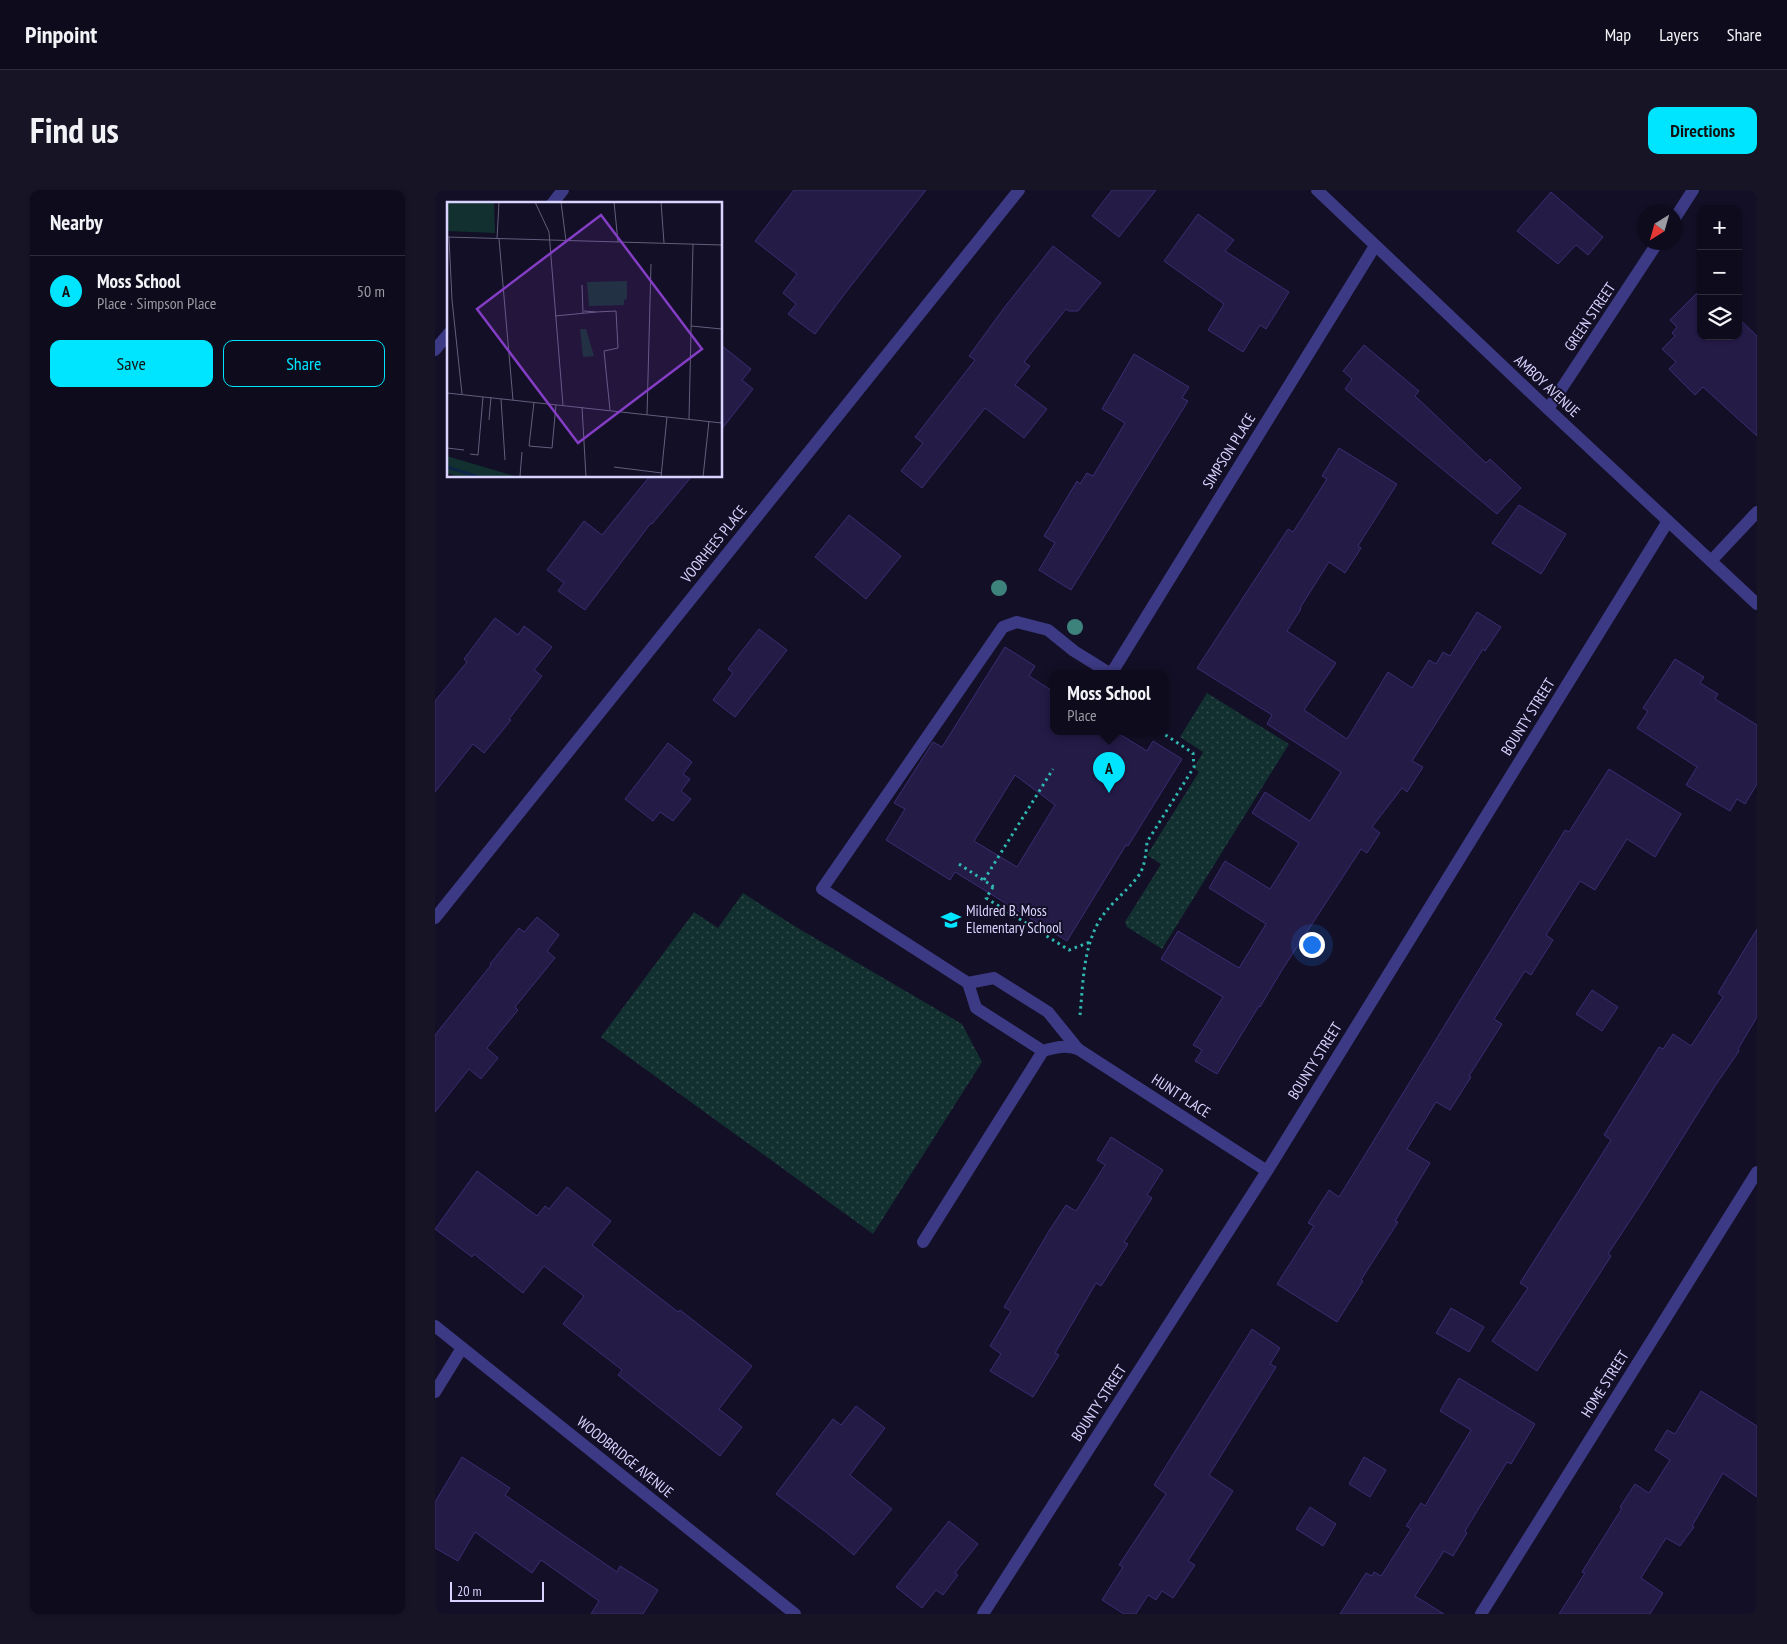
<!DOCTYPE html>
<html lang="en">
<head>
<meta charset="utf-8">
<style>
	:root { --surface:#0e0b1c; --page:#171425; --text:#f1f3f6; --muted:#9b9ba3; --line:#2e2b3b; --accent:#00e5ff }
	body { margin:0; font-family:"PT Sans Narrow",sans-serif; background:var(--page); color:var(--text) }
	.controls { position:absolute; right:15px; top:15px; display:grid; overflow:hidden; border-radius:10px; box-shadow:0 1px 4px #0004 }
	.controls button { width:45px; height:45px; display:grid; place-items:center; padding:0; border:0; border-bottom:1px solid var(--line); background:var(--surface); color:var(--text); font:25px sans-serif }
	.compass { position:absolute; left:1202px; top:15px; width:45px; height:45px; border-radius:50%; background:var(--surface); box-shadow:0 1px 4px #0004; rotate:217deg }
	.scale { position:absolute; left:15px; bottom:12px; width:94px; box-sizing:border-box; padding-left:5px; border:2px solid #d9d4ff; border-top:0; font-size:14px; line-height:18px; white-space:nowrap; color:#d9d4ff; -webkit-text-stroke:4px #130f26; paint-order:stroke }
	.you { position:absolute; left:876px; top:754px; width:18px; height:18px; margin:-12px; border:4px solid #fff; border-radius:50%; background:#1a73e8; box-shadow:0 0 0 8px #1a73e833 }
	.badge { display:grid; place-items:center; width:32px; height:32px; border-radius:50%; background:var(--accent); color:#111; font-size:16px; font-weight:700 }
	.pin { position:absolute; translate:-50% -41px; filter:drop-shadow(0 1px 2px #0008) }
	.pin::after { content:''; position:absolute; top:26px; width:18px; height:15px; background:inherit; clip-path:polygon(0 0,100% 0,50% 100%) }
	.popup { position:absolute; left:615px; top:480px; width:118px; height:65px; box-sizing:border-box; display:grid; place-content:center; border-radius:10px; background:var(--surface); filter:drop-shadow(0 1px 4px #0005); font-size:16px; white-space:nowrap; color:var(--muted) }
	.popup b { font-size:19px; color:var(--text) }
	.popup::after { content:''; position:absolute; left:50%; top:100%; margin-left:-10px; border:10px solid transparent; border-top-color:var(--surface) }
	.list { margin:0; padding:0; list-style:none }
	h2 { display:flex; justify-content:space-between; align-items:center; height:65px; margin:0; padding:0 20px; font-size:21px }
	h2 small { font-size:16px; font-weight:400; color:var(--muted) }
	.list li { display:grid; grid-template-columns:32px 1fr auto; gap:15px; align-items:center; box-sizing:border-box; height:70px; padding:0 20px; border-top:1px solid var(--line) }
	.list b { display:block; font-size:19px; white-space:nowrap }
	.list p { margin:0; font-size:16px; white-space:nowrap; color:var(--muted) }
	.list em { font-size:16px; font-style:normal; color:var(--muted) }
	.actions { display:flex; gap:10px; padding:15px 20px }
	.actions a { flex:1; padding:11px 0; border:1px solid var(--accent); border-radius:10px; text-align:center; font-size:18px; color:var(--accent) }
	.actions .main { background:var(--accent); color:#111 }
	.icon { flex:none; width:28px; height:28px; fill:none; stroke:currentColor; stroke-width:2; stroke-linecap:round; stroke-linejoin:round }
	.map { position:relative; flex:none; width:1322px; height:1424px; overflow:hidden; border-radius:10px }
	header { display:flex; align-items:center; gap:30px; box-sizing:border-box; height:70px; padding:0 25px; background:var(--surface); border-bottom:1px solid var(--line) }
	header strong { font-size:24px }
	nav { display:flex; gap:28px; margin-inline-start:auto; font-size:18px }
	.intro { display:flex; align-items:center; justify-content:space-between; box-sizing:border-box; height:120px; padding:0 30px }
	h1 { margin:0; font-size:35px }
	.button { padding:12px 22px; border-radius:10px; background:var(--accent); color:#111; font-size:18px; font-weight:700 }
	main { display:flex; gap:30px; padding:0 30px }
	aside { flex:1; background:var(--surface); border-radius:10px; box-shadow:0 1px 4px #0004 }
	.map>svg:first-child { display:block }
	.park { fill:url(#park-dots) }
	.building { fill:#241b47; stroke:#3b2d73; fill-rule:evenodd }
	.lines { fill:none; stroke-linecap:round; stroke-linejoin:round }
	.path { stroke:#2fb8b0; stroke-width:3; stroke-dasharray:2.5 4; stroke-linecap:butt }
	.service { stroke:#3d3a85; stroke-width:12 }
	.minor { stroke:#3d3a85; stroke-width:12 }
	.tertiary { stroke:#3d3a85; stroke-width:12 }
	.tree { fill:#3d827b }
	.labels { text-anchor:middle; stroke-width:4; stroke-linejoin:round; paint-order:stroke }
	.street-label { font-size:15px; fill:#d9d4ff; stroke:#130f26 }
	.poi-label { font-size:15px; fill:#d9d4ff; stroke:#130f26; text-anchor:start }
	.inset-river { fill:none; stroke:#0c2248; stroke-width:2.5 }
	.inset-road { fill:none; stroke:#625e7d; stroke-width:1 }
	.view { fill:#843dc5; fill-opacity:0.15; stroke:#843dc5; stroke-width:2.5 }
	.inset-edge { fill:none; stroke:#d9d4ff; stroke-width:2.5 }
</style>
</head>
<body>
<header>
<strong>Pinpoint</strong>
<nav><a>Map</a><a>Layers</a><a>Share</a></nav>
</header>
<div class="intro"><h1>Find us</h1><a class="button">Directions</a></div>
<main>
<aside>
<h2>Nearby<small></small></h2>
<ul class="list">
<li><span class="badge">A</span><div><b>Moss School</b><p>Place · Simpson Place</p></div><em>50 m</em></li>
</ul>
<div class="actions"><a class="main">Save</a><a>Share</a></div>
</aside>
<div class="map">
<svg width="1322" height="1424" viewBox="0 0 1322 1424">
	<defs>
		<pattern id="park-dots" width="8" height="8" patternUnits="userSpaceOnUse" patternTransform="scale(1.25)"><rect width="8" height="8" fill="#12302f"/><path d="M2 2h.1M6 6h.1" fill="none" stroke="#344d4e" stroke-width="1.8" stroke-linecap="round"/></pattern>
	</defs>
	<rect width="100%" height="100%" fill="#130f26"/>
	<path class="park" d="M 772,503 L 854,554 L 727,759 L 692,737 L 690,732 L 726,674 L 712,665 L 764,582 L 759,578 L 768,562 L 745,547 Z
		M 308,703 L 361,737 L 527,834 L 547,872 L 438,1044 L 166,847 L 259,722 L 283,738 Z"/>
	<path class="building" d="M 359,0 L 491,0 L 408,106 L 380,144 L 353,124 L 361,114 L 348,103 L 362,84 L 320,51 Z
		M 677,0 L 721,0 L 684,47 L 657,26 Z
		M 1116,2 L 1168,47 L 1153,65 L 1141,55 L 1123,74 L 1082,41 Z
		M 763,24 L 799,50 L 790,61 L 854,102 L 831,139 L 825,135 L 808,162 L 773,140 L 789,114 L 729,71 Z
		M 618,56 L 666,93 L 643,121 L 634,121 L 631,119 L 589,172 L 595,176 L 580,195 L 612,219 L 589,248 L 550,218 L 487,298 L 466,281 L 488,253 L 480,247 L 540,170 L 534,166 L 569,118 Z
		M 1266,99 L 1266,146 L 1303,146 L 1303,128 L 1322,146 L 1322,246 L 1268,197 L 1260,205 L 1234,179 L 1241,172 L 1227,159 L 1240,146 L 1237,143 L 1242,137 L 1235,130 Z
		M 286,155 L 316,179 L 307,190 L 318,199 L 286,240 Z
		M 929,155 L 984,201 L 980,206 L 1051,273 L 1055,269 L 1086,298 L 1062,324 L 910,199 L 917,189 L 908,181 Z
		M 699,164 L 754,197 L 747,208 L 753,211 L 636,400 L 604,380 L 620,353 L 609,346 L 642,291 L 645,294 L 652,283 L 658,286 L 690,233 L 667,219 Z
		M 904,258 L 962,294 L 923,356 L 926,358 L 910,383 L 894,372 L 865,418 L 866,419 L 852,441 L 901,473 L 869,520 L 912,549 L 953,482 L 977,498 L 994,470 L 1001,474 L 1008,462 L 1015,466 L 1042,422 L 1066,437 L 1050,461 L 1048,459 L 977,571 L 988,577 L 972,602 L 967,598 L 937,637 L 945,643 L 932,663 L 926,659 L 847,780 L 825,817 L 824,816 L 782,884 L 760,871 L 767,860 L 758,855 L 788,807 L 726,769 L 743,741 L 804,778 L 831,734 L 774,698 L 790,671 L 835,699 L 864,653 L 817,623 L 830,602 L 875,631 L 906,582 L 832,534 L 837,525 L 762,478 L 853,339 L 858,342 L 892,289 L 887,286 Z
		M 215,286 L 257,286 L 217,334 L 216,333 L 150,420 L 123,401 L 129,393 L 112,380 L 149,331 L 167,345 Z
		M 1084,315 L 1131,344 L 1106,384 L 1057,353 Z
		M 414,325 L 466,366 L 431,409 L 380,367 Z
		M 60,428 L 83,445 L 89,436 L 117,457 L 99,480 L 107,486 L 74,529 L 76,530 L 49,563 L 38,554 L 0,602 L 0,511 L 32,472 L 29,469 Z
		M 324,439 L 352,460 L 300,527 L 278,510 L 298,483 L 293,479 Z
		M 570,457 L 600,476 L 594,486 L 619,502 L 619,542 L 681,542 L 712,561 L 718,551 L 747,569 L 693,656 L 691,655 L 632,751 L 520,682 L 515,690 L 451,650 L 470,619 L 459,613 L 498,552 L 507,557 ZM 580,585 L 620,615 L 582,677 L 539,651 Z
		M 1240,469 L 1269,487 L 1265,493 L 1283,504 L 1280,509 L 1322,535 L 1322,594 L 1310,614 L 1302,609 L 1295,621 L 1251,595 L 1262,577 L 1202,538 L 1213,521 L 1208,518 Z
		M 233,553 L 257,572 L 248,584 L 255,589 L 246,601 L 256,609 L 238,631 L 225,622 L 218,631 L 190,609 Z
		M 1174,579 L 1246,624 L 1220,667 L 1192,649 L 1160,700 L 1145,691 L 1111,745 L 1118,750 L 1096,785 L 1090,781 L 1059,829 L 1067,834 L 1034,886 L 1036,887 L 1015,920 L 1001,912 L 972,959 L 995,973 L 960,1031 L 963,1032 L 926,1090 L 928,1091 L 902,1132 L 842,1094 L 879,1036 L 873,1033 L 894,1000 L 904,1007 L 1130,640 L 1134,642 Z
		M 102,727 L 124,745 L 112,761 L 120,768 L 80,817 L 83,820 L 52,858 L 63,868 L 46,889 L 34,879 L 0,922 L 0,845 L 56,775 L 55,774 L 84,738 L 89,742 Z
		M 1322,739 L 1322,827 L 1303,859 L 1304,861 L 1278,899 L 1206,1014 L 1173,1064 L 1176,1066 L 1102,1181 L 1057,1151 L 1093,1098 L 1085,1093 L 1176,950 L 1169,945 L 1224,857 L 1228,859 L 1238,844 L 1256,856 L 1288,807 L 1283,803 Z
		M 1157,800 L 1183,817 L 1167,841 L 1141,824 Z
		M 676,947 L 728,980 L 712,1005 L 717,1008 L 689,1052 L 693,1054 L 666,1096 L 661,1093 L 620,1163 L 624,1165 L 598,1207 L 555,1181 L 566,1164 L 555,1156 L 576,1121 L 569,1117 L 614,1041 L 631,1015 L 641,1021 L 670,975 L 662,970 Z
		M 42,981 L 102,1026 L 110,1016 L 114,1019 L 132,997 L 176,1031 L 157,1055 L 243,1122 L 245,1120 L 317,1176 L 284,1219 L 307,1237 L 285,1266 L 183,1185 L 187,1180 L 128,1134 L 149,1106 L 109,1076 L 88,1103 L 39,1064 L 37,1067 L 0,1039 Z
		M 1016,1118 L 1049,1137 L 1034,1162 L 1001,1143 Z
		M 817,1139 L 845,1158 L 835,1174 L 841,1177 L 774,1285 L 798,1301 L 753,1371 L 760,1375 L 738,1408 L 727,1401 L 721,1410 L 713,1405 L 701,1424 L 689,1424 L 667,1410 L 688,1377 L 684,1375 L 731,1304 L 719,1295 Z
		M 1024,1188 L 1100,1234 L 1076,1274 L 1072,1272 L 1030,1341 L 1032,1343 L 1018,1366 L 1009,1361 L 980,1406 L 1009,1424 L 905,1424 L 931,1383 L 937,1386 L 939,1382 L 946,1386 L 976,1339 L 971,1336 L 986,1313 L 990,1316 L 1036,1240 L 1005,1221 Z
		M 1266,1201 L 1322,1236 L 1322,1307 L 1288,1283 L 1257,1336 L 1259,1337 L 1245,1356 L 1231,1348 L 1206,1388 L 1228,1403 L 1215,1424 L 1124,1424 L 1150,1383 L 1147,1382 L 1187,1318 L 1185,1317 L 1200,1294 L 1214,1303 L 1235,1270 L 1220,1260 L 1232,1240 L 1240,1244 Z
		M 421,1216 L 450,1238 L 415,1285 L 457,1319 L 419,1365 L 391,1342 L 341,1304 L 398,1229 L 406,1235 Z
		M 27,1267 L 75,1298 L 70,1305 L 182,1382 L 185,1376 L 223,1400 L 208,1424 L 156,1424 L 164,1411 L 106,1370 L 97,1383 L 40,1342 L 23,1371 L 0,1358 L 0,1312 Z
		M 929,1267 L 951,1280 L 935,1307 L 914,1294 Z
		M 875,1317 L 901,1334 L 888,1356 L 861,1339 Z
		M 514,1331 L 543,1354 L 520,1383 L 523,1385 L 508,1405 L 501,1400 L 487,1418 L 461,1397 Z"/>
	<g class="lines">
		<path class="path" d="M 524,674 L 562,699
			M 549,690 L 618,579
			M 558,697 L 551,708 L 634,760 L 655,752
			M 645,825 C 648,795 648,762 662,735 C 672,715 691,703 704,685 C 710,676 711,663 712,652 L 759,577 L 758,563 L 726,542"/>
		<path class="service" d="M 1276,371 L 1322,322
			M 533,793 L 387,699 L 568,437 L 582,432 L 613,440 L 639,461 L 676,484
			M 608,861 L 541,818 L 533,793 L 559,788 L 613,822 L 643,859
			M 488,1052 L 608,861 C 621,857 630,855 643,859"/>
		<path class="minor" d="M 117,14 L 128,0
			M 1240,28 L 1258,0
			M 0,160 L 14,143
			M 1113,219 L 1223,52
			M 676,484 L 940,56
			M 0,728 L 584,0
			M 643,859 L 832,981
			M 0,1202 L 27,1158
			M 548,1424 L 832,981 L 1233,331
			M 1046,1424 L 1322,982"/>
		<path class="tertiary" d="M 882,0 L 1113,219 L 1322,414
			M 0,1136 L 360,1424"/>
	</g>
	<g class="tree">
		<circle cx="564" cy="398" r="8"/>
		<circle cx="640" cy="437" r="8"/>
	</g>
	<defs>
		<symbol id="school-bare" viewBox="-9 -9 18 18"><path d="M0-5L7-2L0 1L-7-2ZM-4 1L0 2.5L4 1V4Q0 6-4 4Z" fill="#00e5ff" stroke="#130f26" stroke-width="2.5" paint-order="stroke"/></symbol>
	</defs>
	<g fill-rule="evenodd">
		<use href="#school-bare" x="502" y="716" width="28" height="28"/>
	</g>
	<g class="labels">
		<g class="street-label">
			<text transform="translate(1155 127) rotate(-56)" y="5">GREEN STREET</text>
			<text transform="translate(1112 196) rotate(43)" y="5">AMBOY AVENUE</text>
			<text transform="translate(794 261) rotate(-58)" y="5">SIMPSON PLACE</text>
			<text transform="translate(279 354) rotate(-51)" y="5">VOORHEES PLACE</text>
			<text transform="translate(1093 527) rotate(-58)" y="5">BOUNTY STREET</text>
			<text transform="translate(880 871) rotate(-58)" y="5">BOUNTY STREET</text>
			<text transform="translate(746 906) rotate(33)" y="5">HUNT PLACE</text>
			<text transform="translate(1170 1194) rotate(-58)" y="5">HOME STREET</text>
			<text transform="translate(664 1213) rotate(-57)" y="5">BOUNTY STREET</text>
			<text transform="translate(190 1267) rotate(39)" y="5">WOODBRIDGE AVENUE</text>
		</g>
		<g class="poi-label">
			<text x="531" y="726">Mildred B. Moss<tspan x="531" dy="17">Elementary School</tspan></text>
		</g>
	</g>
	<g transform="translate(12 12)">
		<rect width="275" height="275" fill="#130f26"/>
		<path d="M 0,0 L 47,0 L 48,31 L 0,29 Z" fill="#12302f"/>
		<path d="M 180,79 L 180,97 L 177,98 L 177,103 L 142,104 L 140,80 ZM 133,127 L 139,127 L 147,154 L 136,155 ZM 0,254 L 71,275 L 11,275 L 0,271 Z" fill="#12302f"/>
		<path class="inset-river" d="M 0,265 L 32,275"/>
		<path class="inset-road" d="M 88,0 L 102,30 L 116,203M 114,0 L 119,39M 167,0 L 171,40M 214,0 L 217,41M 0,35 L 275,43M 2,35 L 5,98 L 15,192M 50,37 L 52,0M 52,37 L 66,198M 135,83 L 136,111M 149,110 L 169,109 L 171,146 L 157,149 L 163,208M 108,114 L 149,110 L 137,109M 244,124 L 275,127M 0,191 L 275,221M 54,197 L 58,258M 87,200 L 82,244 L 105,246 L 109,203M 135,205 L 139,275M 200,213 L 204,62M 242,217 L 246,42M 42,218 L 44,195M 0,246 L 17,248M 75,250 L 73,274 L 77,275M 23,252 L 31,253 L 36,195M 167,265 L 215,271M 214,275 L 220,215M 256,275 L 262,219"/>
		<path class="view" d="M 154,13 L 255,147 L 131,241 L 30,107 Z"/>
		<rect width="275" height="275" class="inset-edge"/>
	</g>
</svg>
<div class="controls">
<button>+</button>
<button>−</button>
<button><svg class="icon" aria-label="layers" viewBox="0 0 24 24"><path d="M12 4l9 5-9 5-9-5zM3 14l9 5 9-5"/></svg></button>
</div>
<svg class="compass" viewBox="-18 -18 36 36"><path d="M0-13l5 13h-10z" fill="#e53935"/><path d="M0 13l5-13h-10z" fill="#9b9ba3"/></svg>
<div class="scale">20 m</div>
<div class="you"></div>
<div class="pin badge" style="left:674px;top:603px">A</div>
<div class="popup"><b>Moss School</b>Place</div>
</div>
</main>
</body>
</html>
